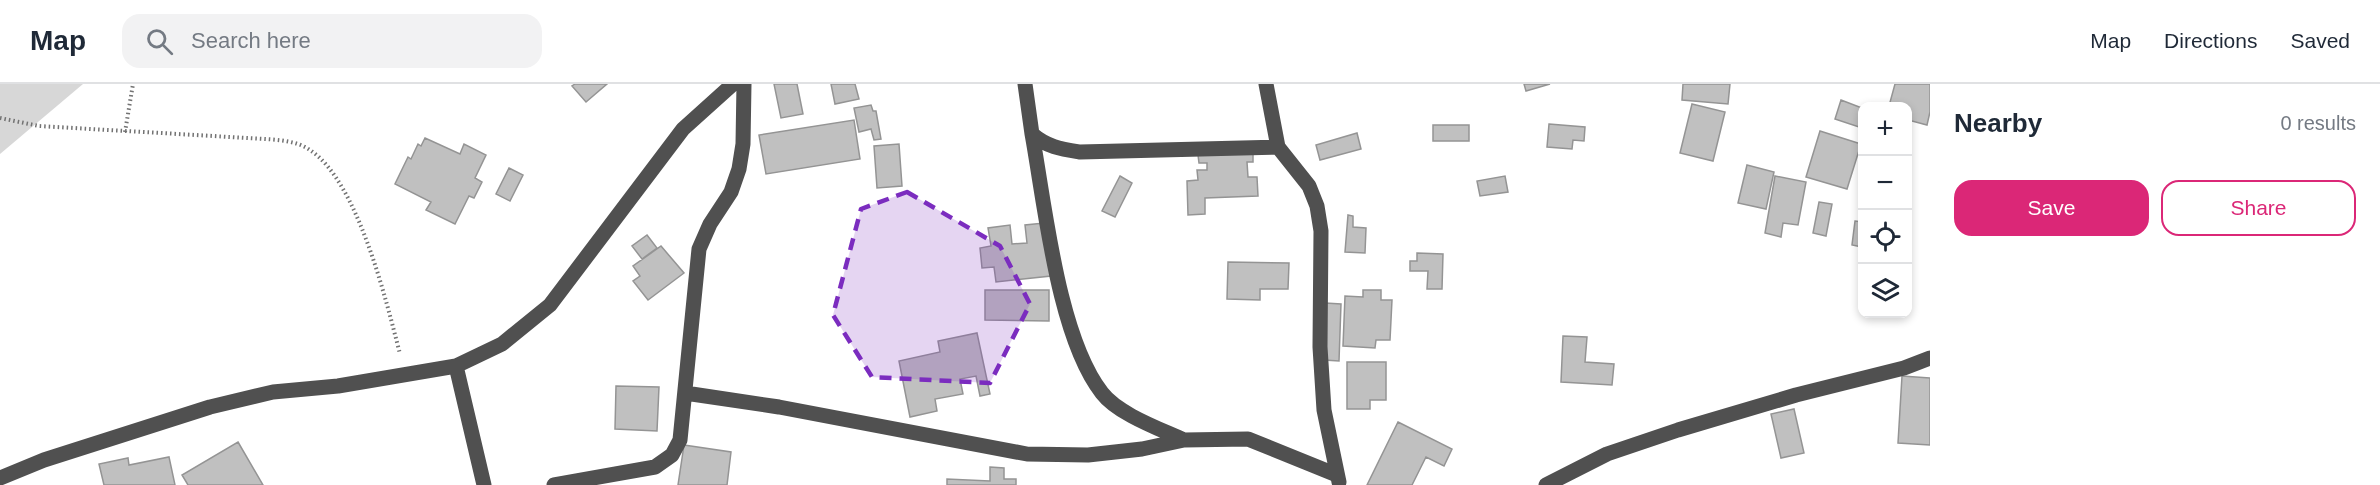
<!DOCTYPE html>
<html lang="en">
<head>
<meta charset="utf-8">
<style>
	:root { --surface:#fff; --page:#f2f2f3; --text:#1f2937; --muted:#747a83; --line:#e0e1e3; --accent:#db2777 }
	body { margin:0; font-family:Helvetica,sans-serif; background:var(--page); color:var(--text) }
	.controls { position:absolute; right:18px; top:18px; display:grid; overflow:hidden; border-radius:12px; box-shadow:0 3px 9px #0003 }
	.controls button { width:54px; height:54px; display:grid; place-items:center; padding:0; border:0; border-bottom:2px solid var(--line); background:var(--surface); color:var(--text); font:30px sans-serif }
	.list { margin:0; padding:0; list-style:none }
	h2 { display:flex; justify-content:space-between; align-items:center; height:78px; margin:0; padding:0 24px; font-size:26px }
	h2 small { font-size:20px; font-weight:400; color:var(--muted) }
	.actions { display:flex; gap:12px; padding:18px 24px }
	.actions a { flex:1; padding:14px 0; border:2px solid var(--accent); border-radius:18px; text-align:center; font-size:21px; color:var(--accent) }
	.actions .main { background:var(--accent); color:#fff }
	.icon { flex:none; width:33px; height:33px; fill:none; stroke:currentColor; stroke-width:2; stroke-linecap:round; stroke-linejoin:round }
	.map { position:relative; flex:none; width:1930px; height:401px; overflow:hidden }
	header { display:flex; align-items:center; gap:36px; box-sizing:border-box; height:84px; padding:0 30px; background:var(--surface); border-bottom:2px solid var(--line) }
	header strong { font-size:28px }
	nav { display:flex; gap:33px; margin-inline-start:auto; font-size:21px }
	.search { width:420px; height:54px; background:var(--page); display:flex; align-items:center; gap:15px; box-sizing:border-box; padding:0 21px; border-radius:18px; color:var(--muted); font-size:22px }
	main { display:flex }
	aside { flex:1; background:var(--surface) }
	.map>svg:first-child { display:block }
	.green { fill:#d7d7d7 }
	.building { fill:#c0c0c0; stroke:#949494; stroke-width:1.5 }
	.lines { fill:none; stroke-linecap:round; stroke-linejoin:round }
	.path { stroke:#727272; stroke-width:4; stroke-dasharray:1.5 3; stroke-linecap:butt }
	.minor { stroke:#505050; stroke-width:15 }
	.marked { fill:#7b2cbf; fill-opacity:0.2; stroke:#7b2cbf; stroke-width:4.5; stroke-dasharray:12 8; stroke-linejoin:round }
</style>
</head>
<body>
<header>
<strong>Map</strong>
<div class="search"><svg class="icon" aria-label="search" viewBox="0 0 24 24"><circle cx="10" cy="10" r="6"/><path d="M15 15l6 6"/></svg>Search here</div>
<nav><a>Map</a><a>Directions</a><a>Saved</a></nav>
</header>
<main>
<div class="map">
<svg width="1930" height="401" viewBox="0 0 1930 401">
	<rect width="100%" height="100%" fill="#fff"/>
	<path class="green" d="M 0,0 L 83,0 L 0,70 Z"/>
	<path class="building" d="M 575,0 L 607,0 L 586,18 L 572,2 Z
		M 774,0 L 797,0 L 803,30 L 781,34 Z
		M 831,0 L 855,0 L 859,15 L 835,20 Z
		M 1524,0 L 1550,0 L 1526,7 Z
		M 1683,0 L 1730,0 L 1728,20 L 1682,16 Z
		M 1895,0 L 1930,0 L 1930,28 L 1927,41 L 1908,36 L 1908,22 L 1889,22 Z
		M 1841,16 L 1862,24 L 1862,44 L 1835,35 Z
		M 1692,20 L 1725,28 L 1713,77 L 1680,69 Z
		M 871,21 L 873,27 L 876,27 L 881,55 L 874,56 L 871,45 L 859,48 L 854,24 Z
		M 854,36 L 860,75 L 766,90 L 759,51 Z
		M 1549,40 L 1585,43 L 1584,57 L 1573,56 L 1572,65 L 1547,63 Z
		M 1433,41 L 1469,41 L 1469,57 L 1433,57 Z
		M 1820,47 L 1861,60 L 1847,105 L 1806,93 Z
		M 1357,49 L 1361,65 L 1320,76 L 1316,61 Z
		M 425,54 L 460,70 L 464,60 L 486,71 L 475,94 L 482,98 L 474,114 L 469,112 L 455,140 L 426,126 L 431,118 L 395,100 L 408,73 L 411,75 L 418,60 L 421,62 Z
		M 899,60 L 902,102 L 877,104 L 874,62 Z
		M 1253,68 L 1253,78 L 1247,78 L 1248,93 L 1257,93 L 1258,112 L 1205,114 L 1205,130 L 1188,131 L 1187,97 L 1198,96 L 1197,86 L 1207,86 L 1207,79 L 1199,79 L 1198,71 Z
		M 1747,81 L 1774,88 L 1766,125 L 1738,119 Z
		M 509,84 L 523,91 L 510,117 L 496,110 Z
		M 1120,92 L 1132,99 L 1115,133 L 1102,127 Z
		M 1505,92 L 1508,108 L 1480,112 L 1477,97 Z
		M 1775,92 L 1806,98 L 1798,141 L 1783,139 L 1781,153 L 1765,149 Z
		M 1819,118 L 1832,120 L 1826,152 L 1813,149 Z
		M 1348,131 L 1353,132 L 1353,143 L 1366,144 L 1365,169 L 1345,168 Z
		M 1855,137 L 1862,138 L 1862,163 L 1852,161 Z
		M 1044,139 L 1051,192 L 996,198 L 994,183 L 982,184 L 980,164 L 991,162 L 988,144 L 1010,141 L 1012,160 L 1027,159 L 1025,141 Z
		M 647,151 L 657,164 L 642,175 L 632,162 Z
		M 661,162 L 684,189 L 648,216 L 633,197 L 640,192 L 633,182 Z
		M 1417,169 L 1443,170 L 1442,205 L 1427,205 L 1428,187 L 1410,187 L 1410,177 L 1417,177 Z
		M 1228,178 L 1289,179 L 1288,205 L 1260,205 L 1260,216 L 1227,215 Z
		M 985,206 L 1049,206 L 1049,237 L 985,236 Z
		M 1363,206 L 1381,206 L 1381,216 L 1392,216 L 1390,256 L 1376,256 L 1375,264 L 1343,262 L 1345,212 L 1363,213 Z
		M 1325,219 L 1341,220 L 1339,277 L 1324,276 Z
		M 977,249 L 990,310 L 980,312 L 976,292 L 960,295 L 963,310 L 935,315 L 937,327 L 910,333 L 899,277 L 940,268 L 938,257 Z
		M 1563,252 L 1587,253 L 1585,278 L 1614,280 L 1612,301 L 1561,298 Z
		M 1347,278 L 1386,278 L 1386,316 L 1370,316 L 1370,325 L 1347,325 Z
		M 1902,292 L 1930,294 L 1930,361 L 1898,359 Z
		M 616,302 L 659,303 L 657,347 L 615,345 Z
		M 1794,325 L 1804,369 L 1781,374 L 1771,330 Z
		M 1398,338 L 1452,365 L 1444,382 L 1426,373 L 1412,401 L 1367,401 Z
		M 238,358 L 263,401 L 188,401 L 182,391 Z
		M 684,361 L 731,368 L 727,401 L 678,401 Z
		M 169,373 L 175,401 L 104,401 L 99,380 L 128,374 L 129,381 Z
		M 990,383 L 1004,384 L 1004,395 L 1016,395 L 1016,401 L 947,401 L 947,395 L 990,397 Z"/>
	<g class="lines">
		<path class="path" d="M 0,34 L 39,42 L 265,55 C 280,56 297,57 310,66 C 358,98 386,216 400,270
			M 125,48 L 133,0"/>
		<path class="minor" d="M 1025,0 L 1032,50 C 1047,63 1061,65 1080,68 L 1278,63
			M 1266,0 L 1278,63 L 1309,102 L 1317,122 L 1321,147 L 1320,263 L 1324,326 L 1339,398
			M 1032,50 C 1045,121 1058,253 1102,309 C 1118,330 1160,345 1184,356
			M 456,282 L 484,401
			M 685,309 L 779,323 L 1027,370 L 1088,371 L 1142,365 L 1184,356 L 1248,355 L 1337,391
			M 0,394 L 44,376 L 210,323 L 273,308 L 338,302 L 456,282 L 502,260 L 550,221 L 683,45 L 733,0
			M 554,401 L 655,383 L 672,371 L 680,356 L 699,165 L 710,140 L 731,108 L 739,85 L 743,60 L 744,0
			M 1546,401 L 1607,370 L 1678,346 L 1796,311 L 1904,284 L 1930,274"/>
	</g>
	<path class="marked" d="M 907,108 L 1000,162 L 1030,220 L 990,299 L 872,293 L 833,231 L 861,125 Z"/>
</svg>
<div class="controls">
<button>+</button>
<button>−</button>
<button><svg class="icon" aria-label="locate" viewBox="0 0 24 24"><circle cx="12" cy="12" r="6"/><path d="M12 2v4M12 18v4M2 12h4M18 12h4"/></svg></button>
<button><svg class="icon" aria-label="layers" viewBox="0 0 24 24"><path d="M12 4l9 5-9 5-9-5zM3 14l9 5 9-5"/></svg></button>
</div>
</div>
<aside>
<h2>Nearby<small>0 results</small></h2>
<ul class="list">
</ul>
<div class="actions"><a class="main">Save</a><a>Share</a></div>
</aside>
</main>
</body>
</html>
